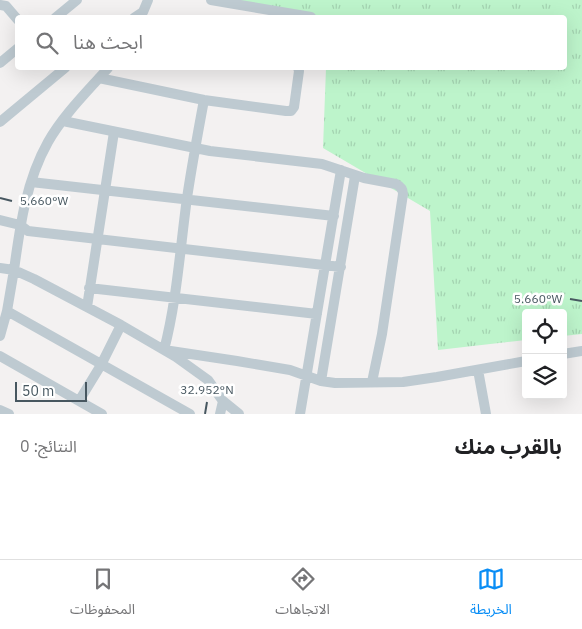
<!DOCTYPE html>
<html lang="ar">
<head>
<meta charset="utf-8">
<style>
	:root { --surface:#fff; --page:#f6f6f6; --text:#202124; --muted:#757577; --line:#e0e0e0; --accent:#098df5 }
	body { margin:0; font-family:"IBM Plex Sans","Noto Sans Arabic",sans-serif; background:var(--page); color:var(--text); direction:rtl }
	.controls { position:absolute; right:15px; bottom:15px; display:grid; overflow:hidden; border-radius:5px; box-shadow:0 5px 20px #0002 }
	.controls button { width:45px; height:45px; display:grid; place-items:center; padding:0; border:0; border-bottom:1px solid var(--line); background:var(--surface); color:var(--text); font:25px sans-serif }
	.scale { position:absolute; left:15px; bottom:12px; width:72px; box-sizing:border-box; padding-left:5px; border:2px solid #475760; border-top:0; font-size:14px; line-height:18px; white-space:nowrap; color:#475760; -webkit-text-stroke:4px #fff; paint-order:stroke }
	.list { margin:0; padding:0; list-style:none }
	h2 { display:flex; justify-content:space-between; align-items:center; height:65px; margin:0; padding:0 20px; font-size:21px }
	h2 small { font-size:16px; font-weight:400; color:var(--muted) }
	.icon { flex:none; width:28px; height:28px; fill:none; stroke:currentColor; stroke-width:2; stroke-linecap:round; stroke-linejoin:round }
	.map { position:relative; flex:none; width:582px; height:414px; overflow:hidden; direction:ltr }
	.search { position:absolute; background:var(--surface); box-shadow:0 5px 20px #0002; left:15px; right:15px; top:15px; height:55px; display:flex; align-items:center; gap:12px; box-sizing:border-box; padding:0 18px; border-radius:5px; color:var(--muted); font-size:19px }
	.sheet { height:145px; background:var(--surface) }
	nav { display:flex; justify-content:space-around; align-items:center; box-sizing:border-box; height:70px; border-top:1px solid var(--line); background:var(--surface); font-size:14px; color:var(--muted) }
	nav a { display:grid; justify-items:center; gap:2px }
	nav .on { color:var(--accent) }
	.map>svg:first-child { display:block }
	.grass { fill:url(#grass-tufts) }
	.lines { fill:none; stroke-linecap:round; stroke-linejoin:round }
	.street { stroke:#becad1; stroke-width:10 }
	.ticks { fill:none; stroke:#475760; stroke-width:2 }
	.ticks-label { font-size:12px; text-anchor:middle; fill:#475760; stroke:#fff; stroke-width:5; stroke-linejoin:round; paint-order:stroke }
</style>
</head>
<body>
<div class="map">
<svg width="582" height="414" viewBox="0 0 582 414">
	<defs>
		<pattern id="grass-tufts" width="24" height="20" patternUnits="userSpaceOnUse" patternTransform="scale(1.25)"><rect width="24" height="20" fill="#bdf4cb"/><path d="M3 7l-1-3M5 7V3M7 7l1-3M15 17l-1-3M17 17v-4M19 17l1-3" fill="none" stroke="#a4d3b1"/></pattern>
	</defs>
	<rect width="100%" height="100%" fill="#f3f1f1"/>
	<path class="grass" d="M 239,0 L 582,0 L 582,334 L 563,336 L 563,313 L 526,313 L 526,340 L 438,350 L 430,211 L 323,148 L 326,68 L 564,68 L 564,18 L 294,17 Z"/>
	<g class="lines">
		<path class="street" d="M 211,0 L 311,17
			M 0,5 L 6,6 L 18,20
			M 55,18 L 77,0
			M 134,18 L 143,12 L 148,0
			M 0,63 L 18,48
			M 99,78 L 204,100 L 286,111 L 291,111 L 294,107 L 299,71 L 298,68
			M 204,100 C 198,132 192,165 187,198 C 180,249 177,300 164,350 L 237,361 L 290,370 L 321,381 L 335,383 L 403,382 L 437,377 L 526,361
			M 63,121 L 210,151 L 322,164 L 364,178 L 396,184 C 400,186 403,189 403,194 L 382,334 L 372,382
			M 0,122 L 65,68
			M 31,182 L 334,216
			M 0,220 L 20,225 L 28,231 L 341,267
			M 0,268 L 14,270 C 20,226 26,181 48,142 C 64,114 88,91 108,68
			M 89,288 L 317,314
			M 87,307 L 114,132
			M 7,311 L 190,414
			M 0,336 L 7,311 L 14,270 L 34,279 L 121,325 L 176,357 L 208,380 L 223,401 L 239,414
			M 563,354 L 582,351
			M 0,356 L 102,414
			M 478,370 L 486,414
			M 321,381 L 355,176
			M 79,401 L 101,365 L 121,325
			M 0,410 L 9,414
			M 220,414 L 223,401
			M 300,414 L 341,170"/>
	</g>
	<path class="ticks" d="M 0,198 L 12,201M 570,299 L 582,301M 205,414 L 207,402"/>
	<g class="ticks-label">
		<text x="44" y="205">5.660°W</text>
		<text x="538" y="303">5.660°W</text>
		<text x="207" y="394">32.952°N</text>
	</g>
</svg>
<div class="controls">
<button><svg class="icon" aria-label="locate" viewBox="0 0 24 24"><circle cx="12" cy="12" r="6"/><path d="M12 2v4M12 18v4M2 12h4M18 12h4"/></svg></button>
<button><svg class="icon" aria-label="layers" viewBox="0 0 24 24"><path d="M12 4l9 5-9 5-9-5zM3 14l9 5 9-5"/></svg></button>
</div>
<div class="scale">50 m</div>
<div class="search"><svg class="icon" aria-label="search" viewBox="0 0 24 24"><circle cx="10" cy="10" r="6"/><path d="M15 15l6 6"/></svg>ابحث هنا</div>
</div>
<section class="sheet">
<h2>بالقرب منك<small>النتائج: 0</small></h2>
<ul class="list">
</ul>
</section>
<nav>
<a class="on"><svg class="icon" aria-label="map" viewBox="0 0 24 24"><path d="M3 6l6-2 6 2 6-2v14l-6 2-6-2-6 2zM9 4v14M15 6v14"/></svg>الخريطة</a>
<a><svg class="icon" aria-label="directions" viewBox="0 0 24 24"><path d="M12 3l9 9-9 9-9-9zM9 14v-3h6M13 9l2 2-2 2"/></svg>الاتجاهات</a>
<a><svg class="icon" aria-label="saved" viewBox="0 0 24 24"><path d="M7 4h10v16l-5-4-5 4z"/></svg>المحفوظات</a>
</nav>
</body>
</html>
